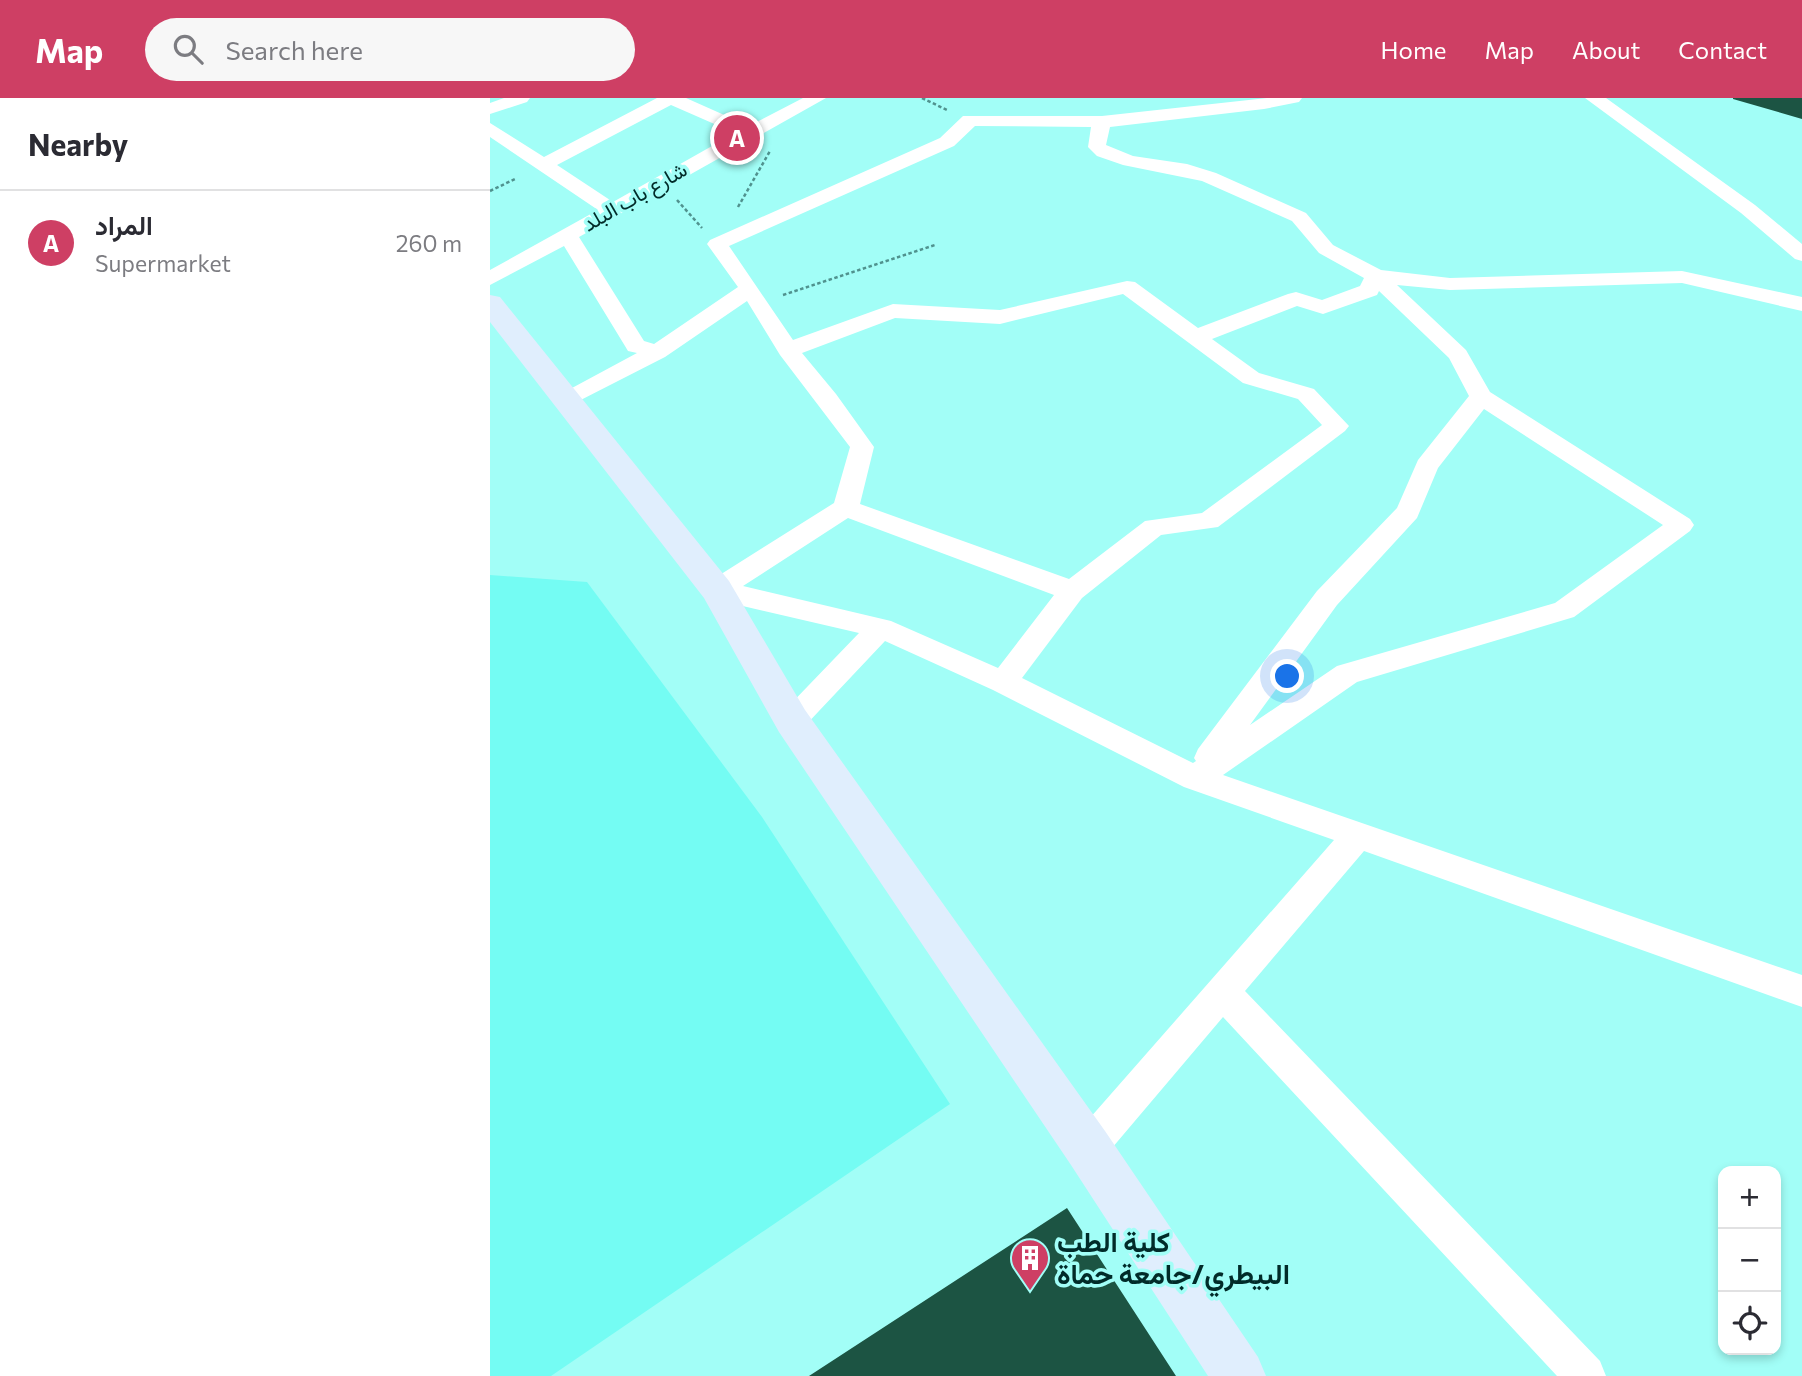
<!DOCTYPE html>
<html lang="en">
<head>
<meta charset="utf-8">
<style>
	:root { --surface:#fff; --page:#f7f7f7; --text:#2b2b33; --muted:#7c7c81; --line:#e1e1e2; --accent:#ce3f64 }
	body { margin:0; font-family:Commissioner,Vazirmatn,sans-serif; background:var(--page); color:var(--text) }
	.controls { position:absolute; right:21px; bottom:21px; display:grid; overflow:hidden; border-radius:14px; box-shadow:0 4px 10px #0003 }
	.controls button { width:63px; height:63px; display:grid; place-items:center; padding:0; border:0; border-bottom:2px solid var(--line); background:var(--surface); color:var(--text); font:35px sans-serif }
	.you { position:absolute; left:798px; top:579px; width:24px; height:24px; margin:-18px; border:5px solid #fff; border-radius:50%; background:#1a73e8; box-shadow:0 0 0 10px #1a73e833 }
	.badge { display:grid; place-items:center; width:46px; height:46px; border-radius:50%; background:var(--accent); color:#fff; font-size:23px; font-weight:700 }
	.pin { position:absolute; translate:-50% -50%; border:4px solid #fff; box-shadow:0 2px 7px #0006 }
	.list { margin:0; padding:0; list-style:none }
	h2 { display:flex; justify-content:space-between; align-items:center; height:91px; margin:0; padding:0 28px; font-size:30px }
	h2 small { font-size:23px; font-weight:400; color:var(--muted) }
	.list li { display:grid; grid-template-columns:46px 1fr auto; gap:21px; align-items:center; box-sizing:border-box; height:105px; padding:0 28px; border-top:2px solid var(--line) }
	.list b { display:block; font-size:26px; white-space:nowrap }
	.list p { margin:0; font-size:23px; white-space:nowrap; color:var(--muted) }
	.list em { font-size:23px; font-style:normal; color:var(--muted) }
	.icon { flex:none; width:38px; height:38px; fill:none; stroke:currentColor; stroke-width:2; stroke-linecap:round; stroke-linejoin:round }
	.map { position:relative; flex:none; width:1312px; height:1278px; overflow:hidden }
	header { display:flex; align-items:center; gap:42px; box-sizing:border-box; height:98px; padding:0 35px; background:var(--accent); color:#fff }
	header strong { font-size:33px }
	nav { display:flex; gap:38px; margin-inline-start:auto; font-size:24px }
	.search { width:490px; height:63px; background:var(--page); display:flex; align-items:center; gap:18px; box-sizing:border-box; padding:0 24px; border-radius:38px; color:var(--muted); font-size:26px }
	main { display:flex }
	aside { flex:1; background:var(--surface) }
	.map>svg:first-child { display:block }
	.built { fill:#74fcf3 }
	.building { fill:#1c5443 }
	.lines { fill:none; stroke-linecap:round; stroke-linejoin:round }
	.path { stroke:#50928e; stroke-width:2.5; stroke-dasharray:3.5 2.5; stroke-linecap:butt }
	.street { fill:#fff; fill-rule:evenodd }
	.secondary { fill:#e0eefd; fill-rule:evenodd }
	.labels { text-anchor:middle; stroke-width:7; stroke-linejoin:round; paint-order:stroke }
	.far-street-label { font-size:21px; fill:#012b29; stroke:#a2fef7 }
	.near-poi-label { font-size:28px; font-weight:bold; fill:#012b29; stroke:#a2fef7; text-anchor:start }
</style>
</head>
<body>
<header>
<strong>Map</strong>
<div class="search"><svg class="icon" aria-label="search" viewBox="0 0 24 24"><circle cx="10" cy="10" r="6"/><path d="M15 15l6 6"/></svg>Search here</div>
<nav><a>Home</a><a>Map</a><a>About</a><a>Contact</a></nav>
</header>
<main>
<aside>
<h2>Nearby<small></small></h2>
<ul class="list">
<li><span class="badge">A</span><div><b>المراد</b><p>Supermarket</p></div><em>260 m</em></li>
</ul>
</aside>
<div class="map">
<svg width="1312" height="1278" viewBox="0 0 1312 1278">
	<rect width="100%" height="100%" fill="#a2fef7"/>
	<path class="built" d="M 0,477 L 97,484 L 272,719 L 460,1006 L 61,1278 L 0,1278 Z"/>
	<path class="building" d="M 1243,0 L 1312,0 L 1312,21 L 1243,1 Z
		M 577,1110 L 686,1278 L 319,1278 Z"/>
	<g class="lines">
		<path class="path" d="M 432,0 L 457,12
			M 0,93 L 27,80
			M 187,102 L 212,130
			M 248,109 L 280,53
			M 293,197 L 445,147"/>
		<path class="street" d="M 14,0 L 40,0 L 37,4 L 0,16 L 0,5 Z
			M 167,0 L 196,0 L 259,28 L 313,0 L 336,0 L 89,139 L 154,243 L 164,246 L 248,189 L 217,146 L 220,142 L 450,40 L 473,18 L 612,18 L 777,0 L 812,0 L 809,4 L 774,11 L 620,29 L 616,47 L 643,58 L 697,66 L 726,75 L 816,115 L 843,147 L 891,172 L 960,180 L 1192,173 L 1312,199 L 1312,213 L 1192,185 L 960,192 L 907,187 L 976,252 L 1000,294 L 1200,421 L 1204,427 L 1200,433 L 1084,519 L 867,584 L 733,677 L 1312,877 L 1312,909 L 874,753 L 755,893 L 1110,1263 L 1116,1278 L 1067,1278 L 733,919 L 611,1063 L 598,1069 L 585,1063 L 579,1050 L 585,1037 L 844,742 L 694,689 L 503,592 L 395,543 L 312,631 L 302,635 L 292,631 L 287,623 L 292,615 L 369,535 L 227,502 L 217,499 L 213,492 L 217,485 L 344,405 L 360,349 L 290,257 L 257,203 L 175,259 L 77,309 L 69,307 L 65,302 L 69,297 L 147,255 L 138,253 L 135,248 L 74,148 L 0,187 L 0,172 L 108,112 L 0,39 L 0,25 L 54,59 ZM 181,7 L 245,35 L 123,104 L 67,67 ZM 485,28 L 601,29 L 598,49 L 607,58 L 633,67 L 712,83 L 802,123 L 829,155 L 874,180 L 870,188 L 832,202 L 806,194 L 798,196 L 708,230 L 645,184 L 637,183 L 510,212 L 403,206 L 303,242 L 239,148 L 464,48 ZM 889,193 L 959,260 L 979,298 L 928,362 L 907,410 L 827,493 L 708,651 L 704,660 L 706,663 L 703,665 L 532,580 L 592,500 L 671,437 L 728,429 L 855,333 L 859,328 L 824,291 L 769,275 L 722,241 L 807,208 L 833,216 L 887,197 ZM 633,196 L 753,285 L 808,301 L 832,327 L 712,415 L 655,423 L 579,481 L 370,406 L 384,349 L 346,296 L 312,255 L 405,220 L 510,226 ZM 994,311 L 1173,427 L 1065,505 L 847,568 L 760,627 L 847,507 L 927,420 L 948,370 ZM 358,420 L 564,497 L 508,570 L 401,523 L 253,488 Z
			M 1095,0 L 1116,0 L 1265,107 L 1312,146 L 1312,163 L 1305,161 L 1251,115 Z"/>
		<path class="secondary" d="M 0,197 L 10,199 L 239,483 L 315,612 L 615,1033 L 768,1259 L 776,1278 L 718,1278 L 581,1067 L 289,634 L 214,500 L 0,224 Z"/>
	</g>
	<defs>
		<symbol id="building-pin" viewBox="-11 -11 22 30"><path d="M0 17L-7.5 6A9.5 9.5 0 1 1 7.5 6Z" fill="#ce3f64" stroke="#a2fef7"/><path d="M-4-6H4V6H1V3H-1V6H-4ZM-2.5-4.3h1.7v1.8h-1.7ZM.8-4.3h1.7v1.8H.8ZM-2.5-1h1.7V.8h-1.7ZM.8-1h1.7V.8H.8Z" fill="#fff"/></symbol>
	</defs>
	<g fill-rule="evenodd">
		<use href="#building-pin" x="518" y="1138" width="44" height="60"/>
	</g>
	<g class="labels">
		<g class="far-street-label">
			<text transform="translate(145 99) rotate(-30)" y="7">شارع باب البلد</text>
		</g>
		<g class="near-poi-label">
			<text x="567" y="1154">كلية الطب<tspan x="567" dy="32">البيطري/جامعة حماة</tspan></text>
		</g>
	</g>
</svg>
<div class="controls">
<button>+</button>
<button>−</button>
<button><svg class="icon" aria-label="locate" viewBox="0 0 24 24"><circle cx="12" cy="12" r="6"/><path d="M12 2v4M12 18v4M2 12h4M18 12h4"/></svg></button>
</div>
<div class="you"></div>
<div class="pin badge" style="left:247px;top:40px">A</div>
</div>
</main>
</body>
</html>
